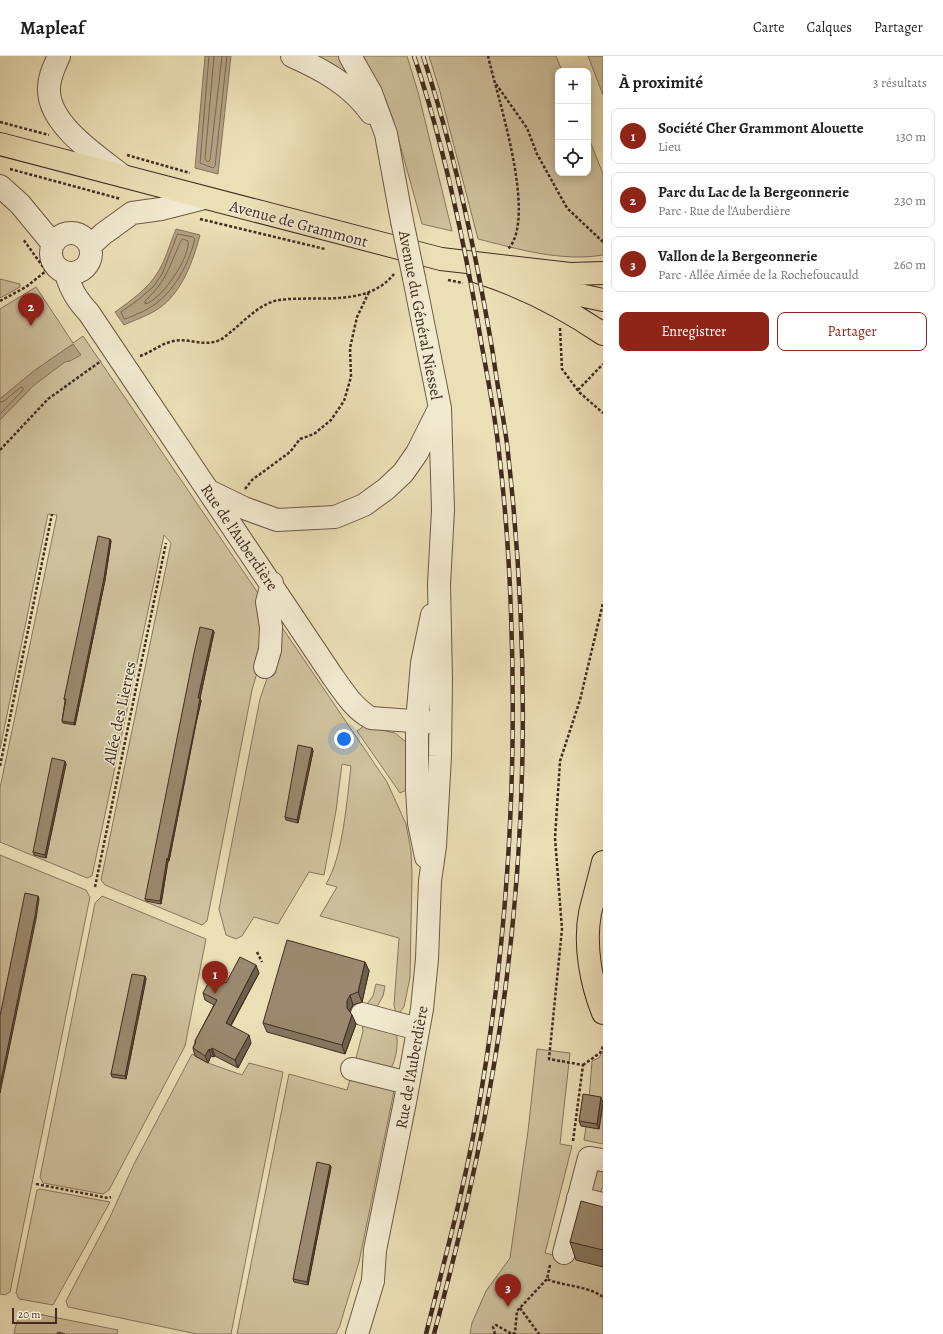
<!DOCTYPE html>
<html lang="fr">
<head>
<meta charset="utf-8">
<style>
	:root { --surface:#fff; --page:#f2f2f2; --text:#202124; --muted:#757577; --line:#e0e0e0; --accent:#8f2418 }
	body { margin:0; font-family:Alegreya,serif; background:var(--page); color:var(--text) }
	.controls { position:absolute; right:12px; top:12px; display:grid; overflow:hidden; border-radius:8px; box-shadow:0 2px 10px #0003 }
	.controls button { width:36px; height:36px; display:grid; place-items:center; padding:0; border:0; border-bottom:1px solid var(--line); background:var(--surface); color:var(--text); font:20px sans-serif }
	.scale { position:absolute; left:12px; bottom:10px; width:45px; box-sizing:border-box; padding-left:4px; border:2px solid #422c21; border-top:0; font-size:11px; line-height:14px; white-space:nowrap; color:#422c21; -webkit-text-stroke:3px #f2ead0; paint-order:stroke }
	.you { position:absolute; left:344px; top:683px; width:14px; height:14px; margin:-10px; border:3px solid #fff; border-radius:50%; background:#1a73e8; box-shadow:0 0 0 6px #1a73e833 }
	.badge { display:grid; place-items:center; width:26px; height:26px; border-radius:50%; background:var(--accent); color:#fff; font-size:13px; font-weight:700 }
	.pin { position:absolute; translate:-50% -33px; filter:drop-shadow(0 1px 2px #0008) }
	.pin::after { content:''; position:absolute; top:21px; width:14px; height:12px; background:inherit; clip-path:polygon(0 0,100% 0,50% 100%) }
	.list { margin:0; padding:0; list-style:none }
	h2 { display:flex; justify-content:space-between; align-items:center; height:52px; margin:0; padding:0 16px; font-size:17px }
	h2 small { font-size:13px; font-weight:400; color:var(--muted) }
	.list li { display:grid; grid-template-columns:26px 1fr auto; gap:12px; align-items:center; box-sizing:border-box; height:56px; margin:0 8px 8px; padding:0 8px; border:1px solid var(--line); border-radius:8px }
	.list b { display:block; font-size:15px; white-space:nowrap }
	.list p { margin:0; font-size:13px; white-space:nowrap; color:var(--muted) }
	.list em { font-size:13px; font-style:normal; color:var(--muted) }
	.actions { display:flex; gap:8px; padding:12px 16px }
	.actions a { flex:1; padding:9px 0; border:1px solid var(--accent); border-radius:8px; text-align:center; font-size:14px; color:var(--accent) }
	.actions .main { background:var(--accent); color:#fff }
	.icon { flex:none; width:22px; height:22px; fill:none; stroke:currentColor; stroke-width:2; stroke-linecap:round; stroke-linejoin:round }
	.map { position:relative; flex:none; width:603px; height:1278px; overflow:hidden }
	header { display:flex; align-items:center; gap:24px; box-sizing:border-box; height:56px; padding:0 20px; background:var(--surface); border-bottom:1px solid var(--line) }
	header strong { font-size:19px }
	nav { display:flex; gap:22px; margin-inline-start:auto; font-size:14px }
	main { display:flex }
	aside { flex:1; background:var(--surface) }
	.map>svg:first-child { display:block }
	.green { fill:#cec19d; stroke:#88765f }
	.water { fill:#b2a283; stroke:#85735c }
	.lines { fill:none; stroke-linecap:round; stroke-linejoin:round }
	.shore { stroke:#7a6752; stroke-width:1 }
	.minor-casing { stroke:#6c5946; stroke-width:24 }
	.major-casing { stroke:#422c21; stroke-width:24 }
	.path { stroke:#422c21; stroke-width:2.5; stroke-dasharray:3 2; stroke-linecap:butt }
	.minor { stroke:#f2ead0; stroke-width:22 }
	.major { stroke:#ebdfb6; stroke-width:22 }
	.rail-casing { stroke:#422c21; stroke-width:4.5 }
	.rail { stroke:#f2ead0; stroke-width:3; stroke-dasharray:9; stroke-linecap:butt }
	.minor-bridge-casing { stroke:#6c5946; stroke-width:24; stroke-linecap:butt }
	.minor-bridge { stroke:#f2ead0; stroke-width:22 }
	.wall { fill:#84765f; stroke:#422c21 }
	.shaded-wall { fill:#6c604d; stroke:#422c21 }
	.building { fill:#9a896e; stroke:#422c21 }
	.labels { text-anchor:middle; stroke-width:3; stroke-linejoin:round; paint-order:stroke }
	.street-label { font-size:16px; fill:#422c21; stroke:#f2ead0 }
</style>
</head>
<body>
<header>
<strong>Mapleaf</strong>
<nav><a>Carte</a><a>Calques</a><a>Partager</a></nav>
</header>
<main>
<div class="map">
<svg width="603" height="1278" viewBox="0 0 603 1278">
	<rect width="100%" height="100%" fill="#ebdfb6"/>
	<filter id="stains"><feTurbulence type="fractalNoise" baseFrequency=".005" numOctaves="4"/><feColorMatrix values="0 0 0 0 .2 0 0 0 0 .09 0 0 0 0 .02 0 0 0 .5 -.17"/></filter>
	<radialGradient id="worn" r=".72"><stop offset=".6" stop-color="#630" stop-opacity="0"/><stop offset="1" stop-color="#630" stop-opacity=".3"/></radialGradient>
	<path class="green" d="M 312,0 L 340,0 L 353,21 Z
		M 363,0 L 407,0 L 418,36 L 452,175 L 422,168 L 393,63 L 383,37 Z
		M 429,0 L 556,0 L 562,15 L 558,15 L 558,117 L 588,117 L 588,80 L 603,118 L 603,199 C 561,206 518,193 478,183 L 439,32 Z
		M 588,0 L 603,0 L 603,39 Z
		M 0,223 L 20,228 L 20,231 L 0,242 Z
		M 36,231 L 73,287 L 83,280 L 260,540 L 266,586 L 252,634 L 207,865 L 202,869 L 105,829 L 101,824 L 171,487 L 164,479 L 92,820 L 87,822 L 0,786 L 0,732 L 57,459 L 48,458 L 0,693 L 0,364 L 33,330 L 65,305 L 74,302 L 73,288 L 35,314 L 0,343 L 0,253 Z
		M 277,564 L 387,726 L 406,768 L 411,795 L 412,818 L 410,921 L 404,951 L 398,958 L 396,957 L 394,949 L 399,882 L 320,860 L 337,831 L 326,828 C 343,801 347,743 351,710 L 342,708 L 336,755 L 324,819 L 309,816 L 278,868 L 254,861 L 242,880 L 236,883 L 226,879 L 219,853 L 260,643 L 273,605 Z
		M 364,670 L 395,677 L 406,686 L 409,733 L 400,737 L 357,675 Z
		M 0,799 L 86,834 L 90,841 L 10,1236 L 5,1239 L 0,1238 Z
		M 102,840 L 206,883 L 185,990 L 109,1134 L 103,1138 L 43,1127 L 40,1121 L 95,847 Z
		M 376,928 L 385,930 L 383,940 L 375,954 L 367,948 L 373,940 Z
		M 362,968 L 396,977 C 399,986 396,1004 391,1012 L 355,1006 L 363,975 Z
		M 537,993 L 570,997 L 560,1088 L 572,1090 L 545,1197 L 570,1203 L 581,1162 L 603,1211 L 603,1278 L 470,1278 L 472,1267 L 486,1235 L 510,1202 L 528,1075 Z
		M 603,995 L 603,1046 L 589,1044 L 592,1005 L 599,1002 Z
		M 192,998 L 208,1007 L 242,1019 L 249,1007 L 283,1016 L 231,1278 L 197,1278 L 68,1251 L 66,1245 L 110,1161 L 134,1108 Z
		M 352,1017 L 394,1032 L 394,1035 L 359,1206 L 340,1269 L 336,1278 L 237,1278 L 289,1018 L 347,1034 Z
		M 603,1047 L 603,1088 L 584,1084 L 586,1071 Z
		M 603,1113 L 603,1130 L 599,1140 L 592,1136 C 591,1124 590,1116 603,1113 Z
		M 40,1133 L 110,1146 L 53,1249 L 19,1243 L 16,1237 L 37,1134 Z
		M 28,1256 L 118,1274 L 117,1278 L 14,1278 C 16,1268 17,1260 28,1256 Z"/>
	<path class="water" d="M 205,0 L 231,0 L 218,118 L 195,112 Z
		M 176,173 L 200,179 C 193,205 182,237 158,253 C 148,260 134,264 124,269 L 115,256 C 130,245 148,233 158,216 C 166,203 170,187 176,173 Z
		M 73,288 L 81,299 L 70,305 L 65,306 L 33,330 L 0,364 L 0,343 L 35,314 Z"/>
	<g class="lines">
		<path class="shore" d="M 209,0 L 200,107 L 213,112 L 215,110 L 227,0
			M 214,0 L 205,103 L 208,106 L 210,104 L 222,0
			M 178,178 L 193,181 L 195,183 C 187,213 171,242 142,256 C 136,258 130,262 124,263 L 121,256 L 138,244 L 154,230 L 162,218 Z
			M 183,183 L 188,185 C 191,200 161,245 145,248 L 145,245 C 168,223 168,212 181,185 Z
			M 0,346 L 4,345 L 21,331 L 23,332 L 23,334 L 0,358"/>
		<defs>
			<path id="minor" d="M 59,0 C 54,11 48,23 49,35 C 50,70 99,101 123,120
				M 292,0 C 323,14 351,29 371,57
				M 350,0 L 371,37 L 386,78 L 402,165
				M 0,130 L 20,148 L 53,188
				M51 197a20 20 0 1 1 40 0a20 20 0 1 1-40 0Z
				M 90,190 L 103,178 L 132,157 L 161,153 L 204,142
				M 66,218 C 71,234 77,244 89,257 L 333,621 C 344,636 354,653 371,662 L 440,667
				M 211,436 L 244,452 L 277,464 L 335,461 L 364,449 L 386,433 L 403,417 L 417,397 L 438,355
				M 265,611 L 270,594 L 271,571 L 267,546 L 272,527
				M 426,801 L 419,767 L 417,734 L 417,666 L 422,607 L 432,559
				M 362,958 L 418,973
				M 352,1013 L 408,1027
				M 578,1142 L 603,1148
				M 564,1197 L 589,1102 L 603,1104
				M 357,1278 L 373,1225 L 375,1194 L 405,1046 L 422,953 L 427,903 L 430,825 L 435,790 L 440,700 L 441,623 L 439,528 L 443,454 L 440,352 L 414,222"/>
			<path id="major" d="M 0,88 L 441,203 L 570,218 L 603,217
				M 478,216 C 522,230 565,252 603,278
				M 533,229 L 603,244
				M 603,806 C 599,823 594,840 590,857 C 584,889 591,927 603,957"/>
		</defs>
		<use href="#minor" class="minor-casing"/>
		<use href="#major" class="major-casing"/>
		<path class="path" d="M 488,0 C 497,40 538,162 508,193
			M 496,28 L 527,72 L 537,98 L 567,152 L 603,186
			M 0,66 L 49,79
			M 127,99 L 190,117
			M 10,113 L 121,143
			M 200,163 L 325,193
			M 448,224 L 463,227
			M 0,245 L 26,231 L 46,215 L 23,183
			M 560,272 L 562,313 L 579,336 L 603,357
			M 140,300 C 150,297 159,289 170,286 C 188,280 201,292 220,284 C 224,282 228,278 232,275 C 245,264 261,247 279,244 C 316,239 367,252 394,218
			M 578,334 L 603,308
			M 0,394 L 48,343 L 101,305
			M 245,433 L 252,424 L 290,396 L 300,383 L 314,378 L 331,364 L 344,345 L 351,321 L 350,292 L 357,261 L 369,236
			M 0,710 L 52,458
			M 95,831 L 166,487
			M 257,896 L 262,906
			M 583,1009 L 600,997 L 603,990
			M 573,1085 L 583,1009 L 549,1003 L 562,873 L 555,782 L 560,705 L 580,644 L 603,547
			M 36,1128 L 108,1142 L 111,1141
			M 550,1209 L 547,1223 C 565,1231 586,1229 603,1241
			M 520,1252 L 539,1278
			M 495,1278 L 493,1271 L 496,1269 L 512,1278 L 515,1277 L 517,1255 L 547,1223"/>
		<use href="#minor" class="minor"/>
		<use href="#major" class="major"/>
		<defs>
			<path id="rail" d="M 414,0 C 445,92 465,189 481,285 C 487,319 494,353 498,388 C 505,444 509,500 511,557 C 517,717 508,878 481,1037 C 468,1118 446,1198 426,1278
				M 423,0 C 455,97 476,197 493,298 C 497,328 503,358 507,388 C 532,605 528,828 488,1043 C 474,1122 455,1200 434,1278"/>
		</defs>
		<use href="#rail" class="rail-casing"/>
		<use href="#rail" class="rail"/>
		<defs>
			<path id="minor-bridge" d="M 402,165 L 414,222"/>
		</defs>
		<use href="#minor-bridge" class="minor-bridge-casing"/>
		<use href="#minor-bridge" class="minor-bridge"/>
	</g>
	<path class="wall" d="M 110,483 L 111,485 L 105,524 L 75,669 L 63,667 L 62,665 L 65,645 L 64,643 Z
		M 214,576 L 200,642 L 201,645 L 196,667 L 169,805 L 168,805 L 161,848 L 146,845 L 145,843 Z
		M 312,692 L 313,695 L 298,767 L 286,764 L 285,761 Z
		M 66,708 L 46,802 L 34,799 L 33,796 Z
		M 365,906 L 369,915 L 362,946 L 353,949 L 350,954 L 350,956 L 356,968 L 345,998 L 267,976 L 263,967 Z
		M 259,917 L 231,970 L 251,987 L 238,1012 L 215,1000 L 214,1001 L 211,1000 L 208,1007 L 195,1000 L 193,992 L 195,987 L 195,985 L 214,949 L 205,944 L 203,937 L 226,927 Z
		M 145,920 L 146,923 L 126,1023 L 112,1021 L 111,1018 Z
		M 603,1046 L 599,1073 L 581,1070 L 579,1065 Z
		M 331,1111 L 308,1229 L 294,1226 L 293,1223 Z
		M 603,1151 L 603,1211 L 576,1204 L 570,1186 Z"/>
	<path class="shaded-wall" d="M 110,483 L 111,485 L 105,524 L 75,669 L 74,667 Z
		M 213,574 L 214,576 L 200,642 L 201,645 L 196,667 L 169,805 L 168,803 L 198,642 Z
		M 312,692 L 313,695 L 298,767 L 297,764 Z
		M 65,705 L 66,708 L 46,802 L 45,799 Z
		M 167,802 L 168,805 L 161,848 L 160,845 Z
		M 38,840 L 39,843 L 36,863 L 0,1037 L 0,1029 Z
		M 365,906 L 369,915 L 362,946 L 358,936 Z
		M 256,909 L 259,917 L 228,974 L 226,967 Z
		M 145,920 L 146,923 L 126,1023 L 125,1020 Z
		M 350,939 L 353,949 L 350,954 L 350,962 L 347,952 L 347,945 Z
		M 352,959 L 356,968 L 345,998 L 342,989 Z
		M 249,979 L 251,987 L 238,1012 L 235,1004 Z
		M 212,992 L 215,1000 L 214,1001 L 211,994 Z
		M 209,993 L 211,1000 L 208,1007 L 205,1000 Z
		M 601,1041 L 603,1047 L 599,1073 L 597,1068 Z
		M 330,1109 L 331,1111 L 308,1229 L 307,1226 Z"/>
	<path class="building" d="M 98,480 L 110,483 L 104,522 L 74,667 L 62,665 L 66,643 L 64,643 Z
		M 200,571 L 213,574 L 198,642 L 200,642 L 196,664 L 168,803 L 167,802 L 160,845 L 145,843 L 194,597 Z
		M 298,689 L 312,692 L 297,764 L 285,761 Z
		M 52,702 L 65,705 L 45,799 L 33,796 Z
		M 25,837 L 38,840 L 35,860 L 0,1029 L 0,960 Z
		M 287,884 L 365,906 L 358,936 L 350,939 L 347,945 L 347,952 L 352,959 L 342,989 L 263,967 Z
		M 240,901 L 256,909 L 226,967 L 249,979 L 235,1004 L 212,992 L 211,994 L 209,993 L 205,1000 L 193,992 L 196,986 L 195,985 L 217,944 L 203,937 L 212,920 L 226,927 Z
		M 132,918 L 145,920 L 125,1020 L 111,1018 Z
		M 583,1038 L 601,1041 L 597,1068 L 579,1065 Z
		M 317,1106 L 330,1109 L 307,1226 L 293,1223 Z
		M 581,1145 L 603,1151 L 603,1194 L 570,1186 Z
		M 58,1276 L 65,1278 L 57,1278 Z"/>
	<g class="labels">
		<g class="street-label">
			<text transform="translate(299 167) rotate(15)" y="6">Avenue de Grammont</text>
			<text transform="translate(421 259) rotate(79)" y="6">Avenue du Général Niessel</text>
			<text transform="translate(240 481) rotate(56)" y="6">Rue de l'Auberdière</text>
			<text transform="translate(119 657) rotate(-78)" y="6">Allée des Lierres</text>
			<text transform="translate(411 1011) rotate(-80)" y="6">Rue de l'Auberdière</text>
		</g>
	</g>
	<rect width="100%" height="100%" filter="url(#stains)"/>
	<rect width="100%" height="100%" fill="url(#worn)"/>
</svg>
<div class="controls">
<button>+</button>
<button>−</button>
<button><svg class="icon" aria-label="locate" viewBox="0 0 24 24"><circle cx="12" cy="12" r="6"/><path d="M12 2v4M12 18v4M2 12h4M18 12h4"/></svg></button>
</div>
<div class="scale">20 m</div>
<div class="you"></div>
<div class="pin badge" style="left:215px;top:938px">1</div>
<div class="pin badge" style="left:31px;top:270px">2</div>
<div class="pin badge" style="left:508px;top:1251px">3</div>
</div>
<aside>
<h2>À proximité<small>3 résultats</small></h2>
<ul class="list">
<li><span class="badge">1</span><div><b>Société Cher Grammont Alouette</b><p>Lieu</p></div><em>130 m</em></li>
<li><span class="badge">2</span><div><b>Parc du Lac de la Bergeonnerie</b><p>Parc · Rue de l'Auberdière</p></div><em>230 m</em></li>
<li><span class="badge">3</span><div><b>Vallon de la Bergeonnerie</b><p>Parc · Allée Aimée de la Rochefoucauld</p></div><em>260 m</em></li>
</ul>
<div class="actions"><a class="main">Enregistrer</a><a>Partager</a></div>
</aside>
</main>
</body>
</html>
